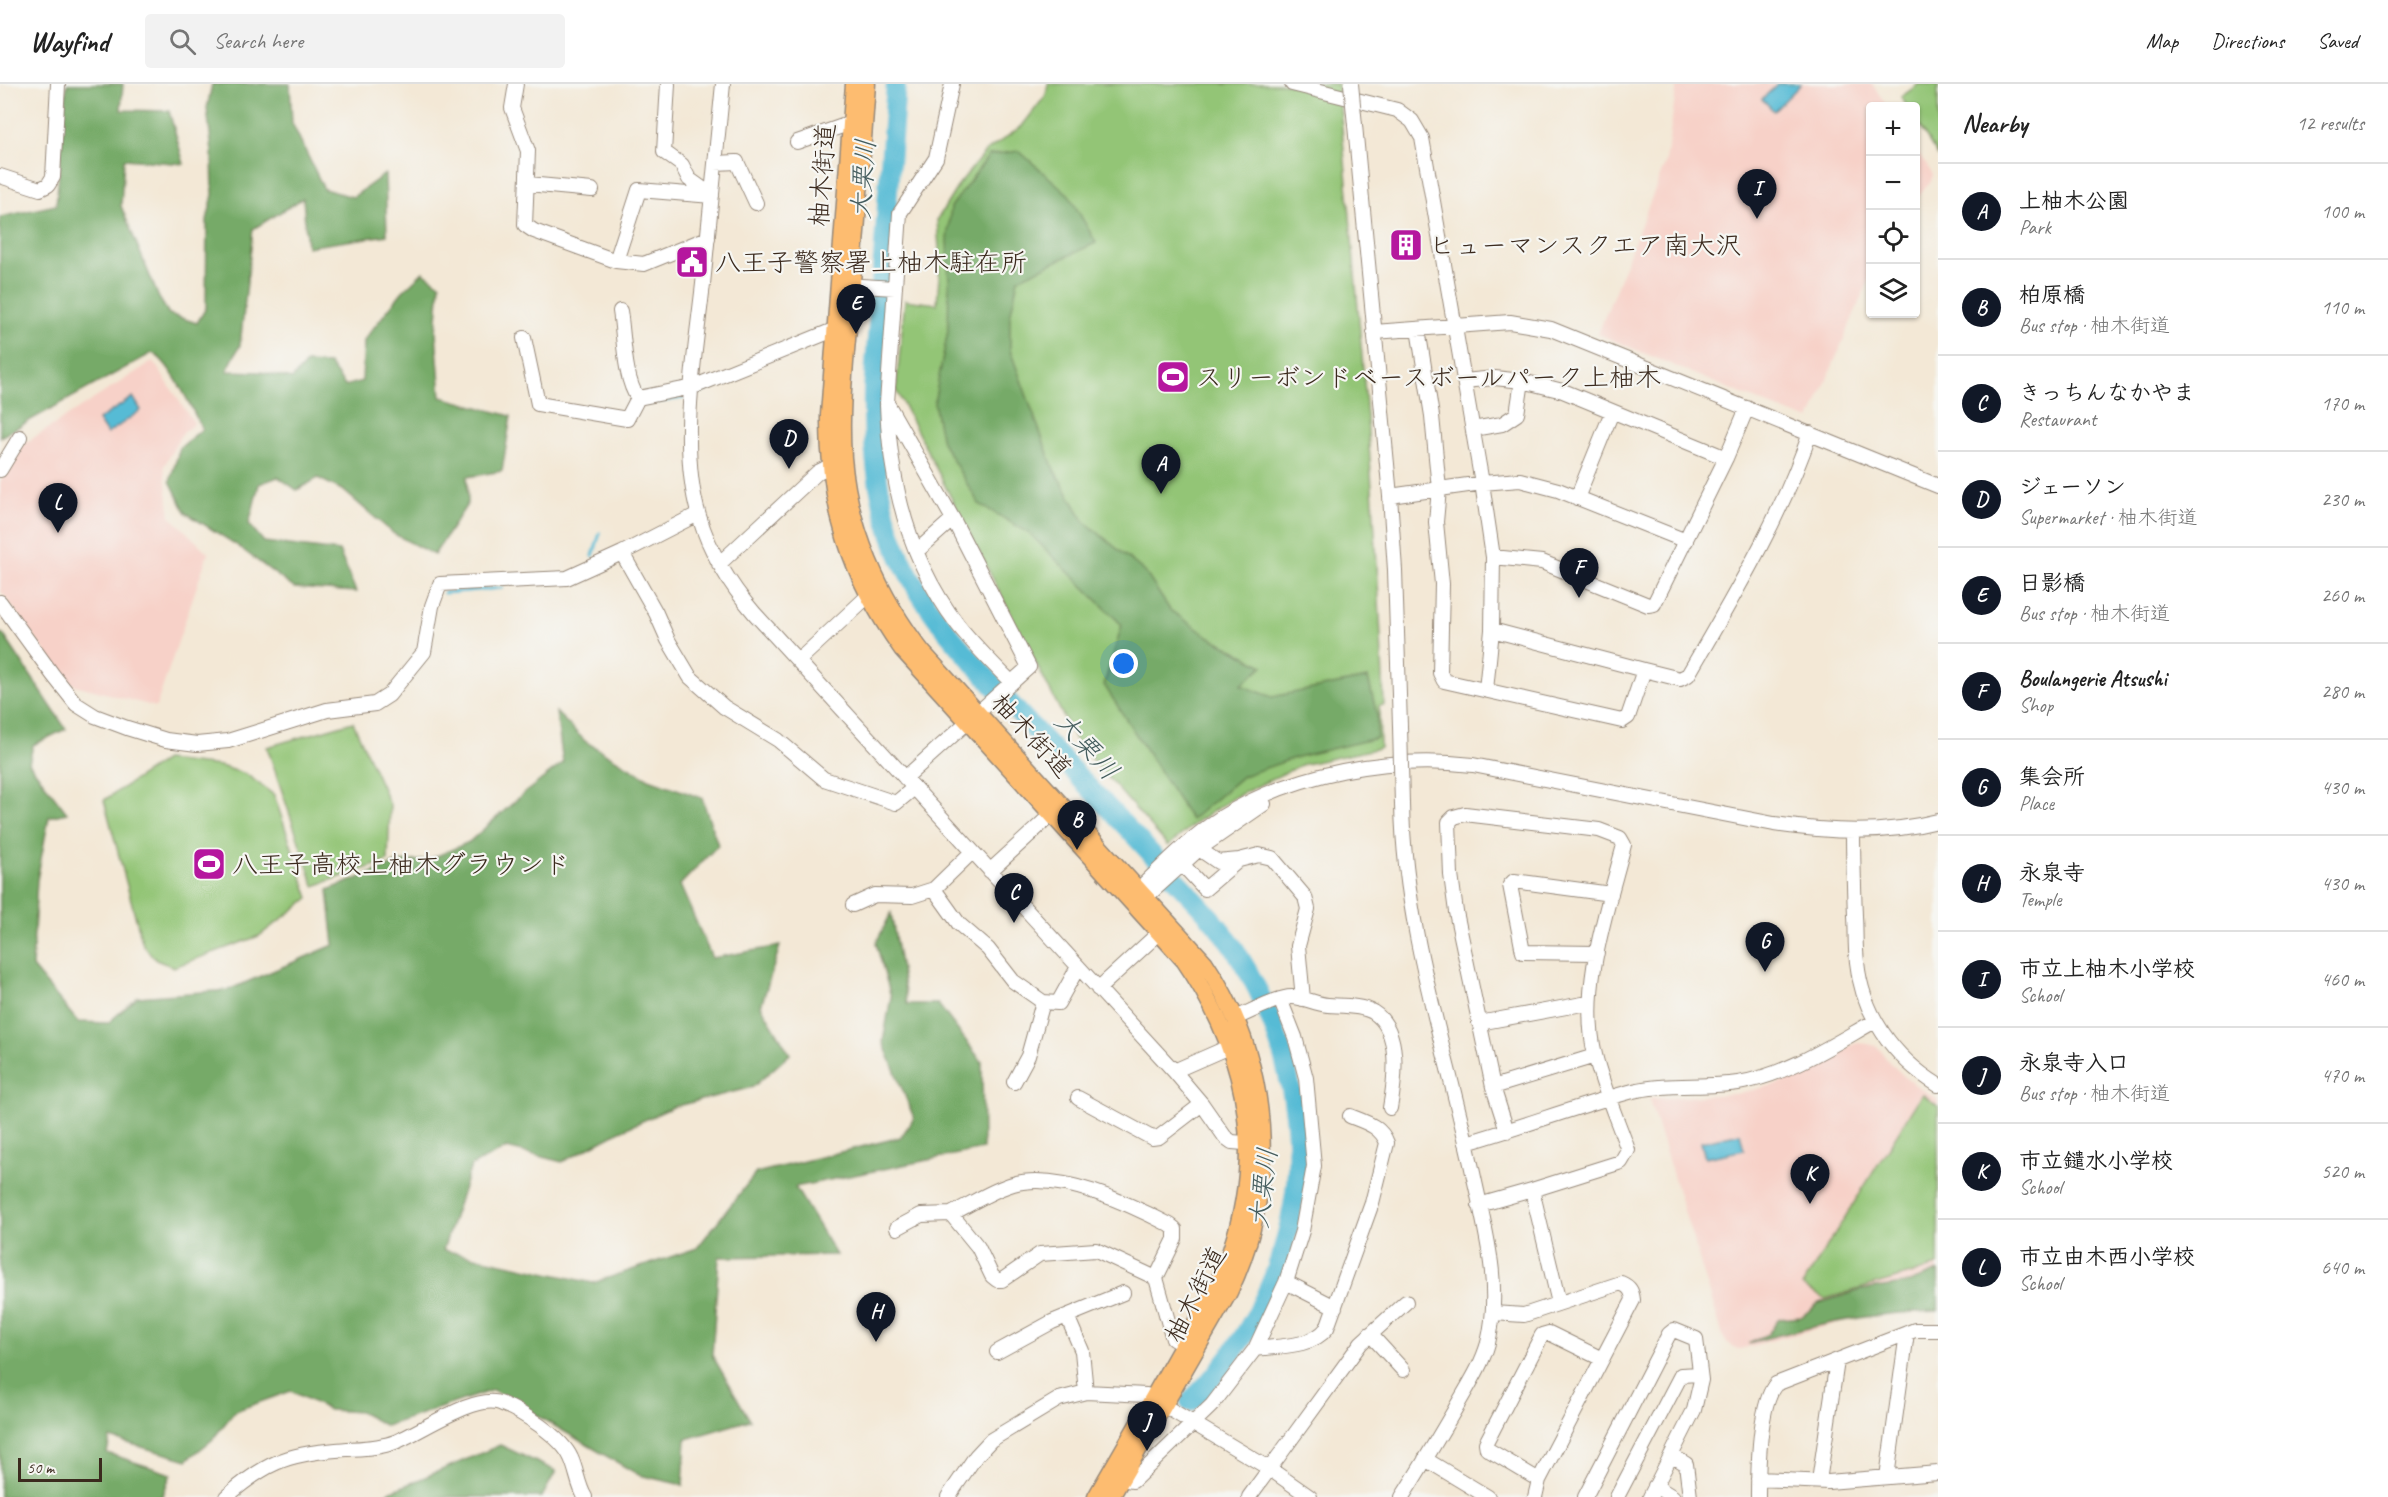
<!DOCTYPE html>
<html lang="en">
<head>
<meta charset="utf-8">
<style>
	:root { --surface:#fff; --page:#f2f2f2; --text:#222; --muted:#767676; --line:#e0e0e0; --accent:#111827 }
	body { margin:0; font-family:Caveat,"Klee One",sans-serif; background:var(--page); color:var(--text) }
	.controls { position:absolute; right:18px; top:18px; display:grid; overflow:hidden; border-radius:6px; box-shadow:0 2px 4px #0004 }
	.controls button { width:54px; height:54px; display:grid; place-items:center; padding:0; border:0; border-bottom:2px solid var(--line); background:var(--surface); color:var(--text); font:30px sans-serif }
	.scale { position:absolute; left:18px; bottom:15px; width:84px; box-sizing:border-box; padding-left:6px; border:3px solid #3b2a1e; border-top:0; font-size:16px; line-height:21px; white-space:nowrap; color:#3b2a1e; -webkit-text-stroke:4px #f6f6f2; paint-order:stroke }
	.you { position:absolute; left:1124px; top:580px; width:21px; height:21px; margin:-15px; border:4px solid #fff; border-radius:50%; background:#1a73e8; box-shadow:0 0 0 9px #1a73e833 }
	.badge { display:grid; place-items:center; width:39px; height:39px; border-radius:50%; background:var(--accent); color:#fff; font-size:20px; font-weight:700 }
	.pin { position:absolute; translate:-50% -50px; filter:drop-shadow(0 2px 3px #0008) }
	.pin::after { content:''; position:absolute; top:32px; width:21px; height:18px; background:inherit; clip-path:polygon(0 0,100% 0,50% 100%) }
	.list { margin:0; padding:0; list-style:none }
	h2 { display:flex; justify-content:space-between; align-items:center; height:78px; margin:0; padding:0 24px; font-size:26px }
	h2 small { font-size:20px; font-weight:400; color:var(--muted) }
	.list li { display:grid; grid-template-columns:39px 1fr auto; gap:18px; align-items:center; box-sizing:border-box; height:96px; padding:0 24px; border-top:2px solid var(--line) }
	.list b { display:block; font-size:22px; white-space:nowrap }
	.list p { margin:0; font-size:20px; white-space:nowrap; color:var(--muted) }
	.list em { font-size:20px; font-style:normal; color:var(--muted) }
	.icon { flex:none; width:33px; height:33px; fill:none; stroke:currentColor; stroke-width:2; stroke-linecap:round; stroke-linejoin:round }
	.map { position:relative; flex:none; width:1938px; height:1413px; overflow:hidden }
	header { display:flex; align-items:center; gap:36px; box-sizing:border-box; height:84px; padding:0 30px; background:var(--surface); border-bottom:2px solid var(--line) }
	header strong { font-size:28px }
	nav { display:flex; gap:33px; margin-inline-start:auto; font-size:21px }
	.search { width:420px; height:54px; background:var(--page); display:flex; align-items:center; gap:15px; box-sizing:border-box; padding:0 21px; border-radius:6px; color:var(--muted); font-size:22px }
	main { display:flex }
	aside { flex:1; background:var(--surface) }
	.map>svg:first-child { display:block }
	.built { fill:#f7d1c8 }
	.green { fill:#93c576; stroke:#67784a; stroke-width:1.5 }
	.forest { fill:#76aa67; stroke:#586a42; stroke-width:1.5 }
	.water { fill:#57bbd5; stroke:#49727a; stroke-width:1.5 }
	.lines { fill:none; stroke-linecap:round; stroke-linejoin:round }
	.stream { stroke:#57bbd5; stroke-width:3 }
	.river { stroke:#57bbd5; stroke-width:20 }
	.minor-casing { stroke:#97897a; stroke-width:16 }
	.major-casing { stroke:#97897a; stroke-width:19 }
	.minor { stroke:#fff; stroke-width:14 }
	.major { stroke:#fdbc6f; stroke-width:16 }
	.minor-bridge-casing { stroke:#97897a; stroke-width:16; stroke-linecap:butt }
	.minor-bridge { stroke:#fff; stroke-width:14 }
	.labels { text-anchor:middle; stroke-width:4.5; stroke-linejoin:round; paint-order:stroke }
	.street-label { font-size:26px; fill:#3b2a1e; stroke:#f6f6f2 }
	.poi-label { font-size:26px; fill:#3b2a1e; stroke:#f6f6f2; text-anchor:start }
	.water-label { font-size:27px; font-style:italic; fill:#455d5e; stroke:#f6f6f2 }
</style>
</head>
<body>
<header>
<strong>Wayfind</strong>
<div class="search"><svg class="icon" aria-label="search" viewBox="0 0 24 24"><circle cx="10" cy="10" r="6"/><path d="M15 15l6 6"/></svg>Search here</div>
<nav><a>Map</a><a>Directions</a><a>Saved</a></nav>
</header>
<main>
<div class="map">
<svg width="1938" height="1413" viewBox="0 0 1938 1413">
	<rect width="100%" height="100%" fill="#f6f6f2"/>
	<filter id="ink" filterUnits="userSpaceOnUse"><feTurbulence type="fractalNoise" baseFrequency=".0167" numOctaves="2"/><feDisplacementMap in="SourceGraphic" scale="12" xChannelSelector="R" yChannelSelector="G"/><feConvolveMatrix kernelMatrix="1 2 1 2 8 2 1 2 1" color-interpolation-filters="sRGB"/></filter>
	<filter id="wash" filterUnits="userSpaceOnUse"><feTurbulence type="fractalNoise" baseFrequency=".008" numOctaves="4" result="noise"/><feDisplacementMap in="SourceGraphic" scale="24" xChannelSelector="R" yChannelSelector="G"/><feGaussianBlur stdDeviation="1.35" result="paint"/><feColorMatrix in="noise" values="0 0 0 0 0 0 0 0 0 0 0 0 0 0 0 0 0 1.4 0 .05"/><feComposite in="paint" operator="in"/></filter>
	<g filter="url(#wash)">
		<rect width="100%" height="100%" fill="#f3e8d6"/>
		<path class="built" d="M 1677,0 L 1872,0 L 1887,22 L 1870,22 L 1870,192 L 1810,336 L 1771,322 L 1598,250 L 1666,77 Z
			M 1916,65 L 1933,91 L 1930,99 L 1916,114 Z
			M 153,277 L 194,339 L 181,351 L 164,382 L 170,432 L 208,469 L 156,623 L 68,599 L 0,506 L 0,398 L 21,362 Z
			M 1858,958 L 1877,962 L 1889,978 L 1908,996 L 1938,1016 L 1938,1225 L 1876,1229 L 1740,1265 L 1733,1264 L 1724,1255 L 1649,1015 L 1735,1010 L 1778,1000 Z"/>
		<path class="green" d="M 1048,0 L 1338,0 C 1357,207 1376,414 1384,621 L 1379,622 L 1380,664 L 1301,681 L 1235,713 L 1199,736 L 1168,762 L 1076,657 L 896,306 L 905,216 L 937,220 L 940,179 L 937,136 L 959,100 L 985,68 L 1022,42 L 1046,11 Z
			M 1919,0 L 1938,0 L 1938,72 L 1916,37 L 1916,22 L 1907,22 L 1901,13 Z
			M 353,638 L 390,721 L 388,777 L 314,802 L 267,663 Z
			M 165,676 L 220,682 L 246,690 L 274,711 L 309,814 L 259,852 L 174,883 L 156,876 L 143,861 L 104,716 Z
			M 1922,1010 L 1938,1022 L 1938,1182 L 1825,1215 L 1802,1202 Z"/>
		<path class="forest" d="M 67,0 L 123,0 L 121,26 L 169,27 L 184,80 L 124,75 L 121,122 L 159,214 L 169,230 L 197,239 L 206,224 L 207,136 L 213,111 L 212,68 L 207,24 L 212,0 L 290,0 L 292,39 L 324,105 L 353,113 L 385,90 L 387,151 L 307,163 L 303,114 L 253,145 L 240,261 L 227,287 L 261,288 L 292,295 L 306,279 L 329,280 L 345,302 L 362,297 L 364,256 L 402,208 L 423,188 L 440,200 L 436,248 L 441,313 L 511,332 L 502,387 L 467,393 L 468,419 L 434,471 L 394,450 L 344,407 L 318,394 L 297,406 L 278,393 L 259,400 L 249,440 L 264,458 L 339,467 L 356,508 L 294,504 L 235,460 L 186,429 L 170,397 L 180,364 L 202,345 C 193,327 170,276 152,269 L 0,353 L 0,133 L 56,121 Z
			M 1019,67 L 1069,111 L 1096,159 L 1018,195 L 1010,233 L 1010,266 L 1054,386 L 1084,437 L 1145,488 L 1170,526 L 1208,552 L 1263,582 L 1241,601 L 1272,613 L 1368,594 L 1377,631 L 1377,654 L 1297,673 L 1243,692 L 1191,736 L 1104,601 L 1122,541 L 1029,449 L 979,420 L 942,358 L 934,319 L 948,246 L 949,198 L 947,156 L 951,123 L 989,71 Z
			M 0,549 L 3,550 L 66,645 L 33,661 L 29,679 L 67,729 L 49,733 L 37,796 L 32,883 L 78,938 L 108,939 L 138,913 L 228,906 L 334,861 L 328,806 L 399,778 L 428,776 L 469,758 L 523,710 L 563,679 L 556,628 L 586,658 L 649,695 L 702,714 L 718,761 L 680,801 L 712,874 L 780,862 L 761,922 L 790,970 L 753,1003 L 673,1023 L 618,1048 L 562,1078 L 507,1064 L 471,1082 L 443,1166 L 593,1199 L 697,1164 L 756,1089 L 901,1053 L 914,1034 L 883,958 L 891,913 L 876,859 L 891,829 L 907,920 L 938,920 L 982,978 L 983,1065 L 795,1103 L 836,1171 L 719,1173 L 712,1271 L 750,1336 L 686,1355 L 683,1401 L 639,1391 L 493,1306 L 386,1342 L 360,1328 L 329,1326 L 291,1307 L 235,1327 L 212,1356 L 187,1376 L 110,1354 L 107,1369 L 171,1390 L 162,1413 L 0,1413 Z
			M 1938,1187 L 1938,1227 C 1870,1228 1813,1242 1748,1259 L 1768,1250 L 1779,1235 L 1801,1233 L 1819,1219 L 1861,1206 L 1904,1200 Z
			M 500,1361 L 556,1387 L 542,1413 L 378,1413 Z"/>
		<path class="water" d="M 1778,0 L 1801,0 L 1774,27 L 1762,15 Z
			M 133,313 L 141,326 L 107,350 L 98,336 Z
			M 1740,1049 L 1744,1066 L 1705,1074 L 1701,1058 Z"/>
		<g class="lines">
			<path class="stream" d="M 866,232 L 880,225
				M 701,308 L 741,291
				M 641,320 L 684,314
				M 593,472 L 600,449
				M 444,509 L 502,504"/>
			<path class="river" d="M 896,0 L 873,307 C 872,374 878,436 912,496 C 932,533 960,563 988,595 C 1043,657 1102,716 1158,777 C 1184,806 1215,834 1236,867 C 1283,942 1308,1034 1293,1122 C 1280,1198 1245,1264 1190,1318"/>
		</g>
	</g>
	<g filter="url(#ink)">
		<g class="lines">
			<defs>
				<path id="minor" d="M 516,0 L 512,24 L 528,67 L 525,141 L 534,147 L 616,177 L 644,180 L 708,154
					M 668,0 L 664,68 L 682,81 L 689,95 L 710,110
					M 723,0 C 716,67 710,134 703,200 C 695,272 678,362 699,432 C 710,469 730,501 755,530 L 1174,987 L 1202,1020 L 1225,1053 L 1232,1058 L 1256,1060
					M 1292,0 L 1397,26 L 1412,37 L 1422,54 L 1482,399 L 1493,473 L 1492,546 L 1486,606
					M 1355,41 L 1390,412 L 1395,486 L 1400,642
					M 797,58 L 851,39
					M 715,79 L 737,78 L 756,119
					M 0,92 L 40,105 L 48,101 L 53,93 L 58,0
					M 528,100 L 592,106
					M 616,177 L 639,106 L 712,112
					M 844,201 L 895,204
					M 620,227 C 624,251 624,296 638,314 L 693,303 L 836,245
					M 1418,245 L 1432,332 L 1439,405 L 1436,438 L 1442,500 L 1440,589 L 1444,597 L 1622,637 L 1628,633 L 1644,586 L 1680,595 L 1688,591 C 1733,513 1781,434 1810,349
					M 1374,248 L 1510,238 L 1551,245 L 1938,402
					M 524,254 L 538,320 L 627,335 L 638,314
					M 1464,297 L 1495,294 L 1522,297 L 1563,307 L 1726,374 L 1654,520 L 1648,521 L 1542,478 L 1493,473
					M 887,321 C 890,400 909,477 958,541 C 974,561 993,580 1011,598
					M 1473,345 L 1502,340 L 1517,330 L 1522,297
					M 1726,374 L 1747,324
					M 0,386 L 20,353
					M 1390,412 L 1482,399 L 1520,396 L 1558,406 L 1686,457
					M 1577,414 L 1612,328
					M 917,467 L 953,435
					M 622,469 L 656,529 L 668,556 L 690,593 L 724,623 L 778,656 L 824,695 L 896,719 L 914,704
					M 719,480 L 818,388 L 830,382
					M 0,518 L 53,591 L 76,620 L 95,632 L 127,644 L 166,656 L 197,660 L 228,657 L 327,626 L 375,620 L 389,611 L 424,568 L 432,522 L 440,500 L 567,494 L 622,469 L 698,430
					M 1492,546 L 1644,586
					M 798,577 L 868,512
					M 905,694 L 1029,583 L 953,435 L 887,319 L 900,129 L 936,74 L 952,0
					M 1402,720 C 1404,846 1447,967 1473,1089 C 1485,1145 1502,1202 1488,1259 C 1481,1284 1466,1305 1454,1327 C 1437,1356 1420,1385 1402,1413
					M 1853,748 C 1853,776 1854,804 1855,832 C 1856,847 1855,863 1857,878 C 1862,930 1894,974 1938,1001
					M 1199,765 L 1218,778 L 1239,776 L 1259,771 L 1272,774 L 1305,813 L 1308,825 L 1298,862 L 1303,915
					M 1182,780 L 1205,805 L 1239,776
					M 990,787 L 1052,730
					M 934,805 L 959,840 L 988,865 L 1013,897 L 1043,918 L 1058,919 L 1078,883
					M 1134,814 L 1139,805 C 1165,780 1191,753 1222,733 C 1293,689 1390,671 1473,681 L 1774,740 C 1830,748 1883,751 1938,737
					M 1137,817 L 1146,813 L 1199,765 L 1264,720
					M 853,821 L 875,811 L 912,812 L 934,805 L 972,768
					M 1597,869 L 1523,868 L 1510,801 L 1514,797 L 1611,810
					M 1098,905 L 1160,848
					M 1236,934 C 1250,928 1277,913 1292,913 C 1304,913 1315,920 1328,921 C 1342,922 1361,921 1373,928 C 1402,946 1395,996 1390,1024
					M 1479,939 L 1588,919
					M 1174,987 L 1231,962
					M 1014,998 L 1028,972 L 1043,918
					M 1493,1003 L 1595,972
					M 1078,1014 L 1152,1054 L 1159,1053 L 1202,1020
					M 1507,1047 L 1493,1003 L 1456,828 L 1451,791 L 1449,738 L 1454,733 L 1465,730 L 1599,746 L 1620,754 L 1624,761 C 1607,826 1579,905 1595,971 C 1603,1004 1617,1035 1628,1066 L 1621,1078 L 1532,1106 L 1559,1219
					M 1466,1059 C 1522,1043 1577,1022 1633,1007 C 1667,999 1703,1004 1738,999 C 1787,991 1832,961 1875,937
					M 1479,1121 L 1532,1106
					M 951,1130 C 971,1120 992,1106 1013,1100 C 1059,1087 1130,1120 1170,1141 L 1175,1145 L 1175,1155 L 1156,1194
					M 897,1144 L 921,1131 L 951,1130 L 978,1163 L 992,1192 L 997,1196 L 1002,1196 L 1040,1170 L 1096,1166 L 1156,1194 L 1173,1255 L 1183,1261
					M 1286,1198 L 1335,1223
					M 1493,1229 L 1524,1231 L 1621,1199 C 1630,1203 1632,1207 1633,1216 L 1539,1396 L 1535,1413
					M 1067,1232 L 1082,1267 L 1086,1308
					M 1370,1250 L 1403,1286
					M 1255,1265 L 1286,1198 L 1302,1147 L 1314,1082 L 1306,994 L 1295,953 L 1280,915
					M 997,1268 L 1052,1238 L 1123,1209
					M 1671,1371 L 1686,1380 L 1690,1413
					M 1425,1375 L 1488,1413
					M 1887,1393 L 1907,1249
					M 1121,1395 L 1133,1397 L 1212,1321 L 1255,1265 C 1277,1262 1312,1264 1327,1244 L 1372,1119 L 1387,1059 C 1381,1042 1365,1038 1350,1032
					M 1758,1395 L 1828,1398 L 1938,1389
					M 1539,1396 L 1487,1365 L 1486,1359 L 1542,1251 L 1549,1249 L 1602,1275
					M 1819,1397 L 1837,1277
					M 1655,1402 L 1673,1413
					M 226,1413 C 264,1380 286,1370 336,1366 C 356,1364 377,1365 395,1358 C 421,1348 474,1310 500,1319 C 521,1327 562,1353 571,1374 C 577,1387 578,1402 585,1413
					M 948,1413 L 976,1372 L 991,1356 L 1059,1315 L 1086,1308 L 1146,1311 L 1270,1385 L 1310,1413
					M 1249,1413 L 1361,1259 L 1406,1218
					M 1585,1413 L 1669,1250 L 1674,1246 L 1696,1255 L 1701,1296 L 1694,1326 L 1650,1413
					M 1617,1413 L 1681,1291 L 1700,1290
					M 1758,1413 C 1758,1387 1759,1319 1776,1300 L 1915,1246 L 1938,1246"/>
				<path id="major" d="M 854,0 L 829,331 C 828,421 849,491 902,565 L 1184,876 C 1245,965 1266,1062 1231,1166 C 1220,1200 1200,1231 1182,1263 C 1154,1313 1125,1363 1096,1413
					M 867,0 C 862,70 857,140 851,209 C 847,263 839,319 843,374 C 849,445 879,513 923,569 L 1205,879 C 1271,977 1280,1102 1229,1208 L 1111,1413"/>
			</defs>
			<use href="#minor" class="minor-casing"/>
			<use href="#major" class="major-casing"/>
			<use href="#minor" class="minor"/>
			<use href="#major" class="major"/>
			<defs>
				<path id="minor-bridge" d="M 1351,0 L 1355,41
					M 1400,642 L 1402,720"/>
			</defs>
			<use href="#minor-bridge" class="minor-bridge-casing"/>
			<use href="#minor-bridge" class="minor-bridge"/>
		</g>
	</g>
	<defs>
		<symbol id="building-square" viewBox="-11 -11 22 22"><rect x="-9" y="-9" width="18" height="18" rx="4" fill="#b5179e" stroke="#f6f6f2"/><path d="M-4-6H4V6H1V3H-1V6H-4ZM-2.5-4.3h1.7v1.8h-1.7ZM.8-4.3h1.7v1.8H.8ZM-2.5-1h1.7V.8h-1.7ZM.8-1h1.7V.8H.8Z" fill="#fff"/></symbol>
		<symbol id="civic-square" viewBox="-11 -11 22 22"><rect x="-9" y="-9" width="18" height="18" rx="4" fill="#b5179e" stroke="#f6f6f2"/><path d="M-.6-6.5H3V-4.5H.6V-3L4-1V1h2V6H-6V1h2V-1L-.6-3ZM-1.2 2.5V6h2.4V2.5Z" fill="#fff"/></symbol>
		<symbol id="stadium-square" viewBox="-11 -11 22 22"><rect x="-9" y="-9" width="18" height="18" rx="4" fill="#b5179e" stroke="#f6f6f2"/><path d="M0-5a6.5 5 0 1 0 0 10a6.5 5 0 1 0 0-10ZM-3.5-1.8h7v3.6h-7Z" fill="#fff"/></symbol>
	</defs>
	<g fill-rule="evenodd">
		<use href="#building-square" x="1387" y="142" width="38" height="38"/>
		<use href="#civic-square" x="673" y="159" width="38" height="38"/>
		<use href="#stadium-square" x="1154" y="274" width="38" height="38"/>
		<use href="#stadium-square" x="190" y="761" width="38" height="38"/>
	</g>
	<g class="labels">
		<g class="street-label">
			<text transform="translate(822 91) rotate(-86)" y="9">柚木街道</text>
			<text transform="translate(1032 651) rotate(47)" y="9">柚木街道</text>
			<text transform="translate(1195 1210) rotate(-63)" y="9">柚木街道</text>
		</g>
		<g class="poi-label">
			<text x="1429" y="170">ヒューマンスクエア南大沢</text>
			<text x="715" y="187">八王子警察署上柚木駐在所</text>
			<text x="1196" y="302">スリーボンドベースボールパーク上柚木</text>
			<text x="232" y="789">八王子高校上柚木グラウンド</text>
		</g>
		<g class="water-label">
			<text transform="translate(863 95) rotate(-86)" y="9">大栗川</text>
			<text transform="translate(1087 662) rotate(48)" y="9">大栗川</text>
			<text transform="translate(1263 1104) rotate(-83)" y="9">大栗川</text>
		</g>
	</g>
</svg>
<div class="controls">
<button>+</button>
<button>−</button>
<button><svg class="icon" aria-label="locate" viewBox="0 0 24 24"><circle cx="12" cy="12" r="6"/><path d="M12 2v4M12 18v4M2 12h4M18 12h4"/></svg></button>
<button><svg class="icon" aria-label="layers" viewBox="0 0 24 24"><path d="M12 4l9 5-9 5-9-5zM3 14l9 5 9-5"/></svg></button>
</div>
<div class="scale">50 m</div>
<div class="you"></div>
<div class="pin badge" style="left:1161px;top:410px">A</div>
<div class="pin badge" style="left:1077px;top:766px">B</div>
<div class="pin badge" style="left:1014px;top:839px">C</div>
<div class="pin badge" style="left:789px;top:385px">D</div>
<div class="pin badge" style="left:856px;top:250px">E</div>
<div class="pin badge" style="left:1579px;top:514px">F</div>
<div class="pin badge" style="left:1765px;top:888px">G</div>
<div class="pin badge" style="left:876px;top:1258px">H</div>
<div class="pin badge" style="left:1757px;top:135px">I</div>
<div class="pin badge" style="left:1147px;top:1367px">J</div>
<div class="pin badge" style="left:1810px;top:1120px">K</div>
<div class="pin badge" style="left:58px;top:449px">L</div>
</div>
<aside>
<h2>Nearby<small>12 results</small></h2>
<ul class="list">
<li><span class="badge">A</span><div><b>上柚木公園</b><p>Park</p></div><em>100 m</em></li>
<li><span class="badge">B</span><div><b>柏原橋</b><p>Bus stop · 柚木街道</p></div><em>110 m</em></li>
<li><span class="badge">C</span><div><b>きっちんなかやま</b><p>Restaurant</p></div><em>170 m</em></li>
<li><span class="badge">D</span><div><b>ジェーソン</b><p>Supermarket · 柚木街道</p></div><em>230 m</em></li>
<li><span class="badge">E</span><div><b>日影橋</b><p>Bus stop · 柚木街道</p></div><em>260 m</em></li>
<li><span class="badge">F</span><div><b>Boulangerie Atsushi</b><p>Shop</p></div><em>280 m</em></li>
<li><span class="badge">G</span><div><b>集会所</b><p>Place</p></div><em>430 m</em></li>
<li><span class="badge">H</span><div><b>永泉寺</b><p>Temple</p></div><em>430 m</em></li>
<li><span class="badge">I</span><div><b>市立上柚木小学校</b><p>School</p></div><em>460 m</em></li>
<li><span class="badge">J</span><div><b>永泉寺入口</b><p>Bus stop · 柚木街道</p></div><em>470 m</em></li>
<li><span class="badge">K</span><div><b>市立鑓水小学校</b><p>School</p></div><em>520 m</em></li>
<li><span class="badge">L</span><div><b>市立由木西小学校</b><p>School</p></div><em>640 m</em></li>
</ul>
</aside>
</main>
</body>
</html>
